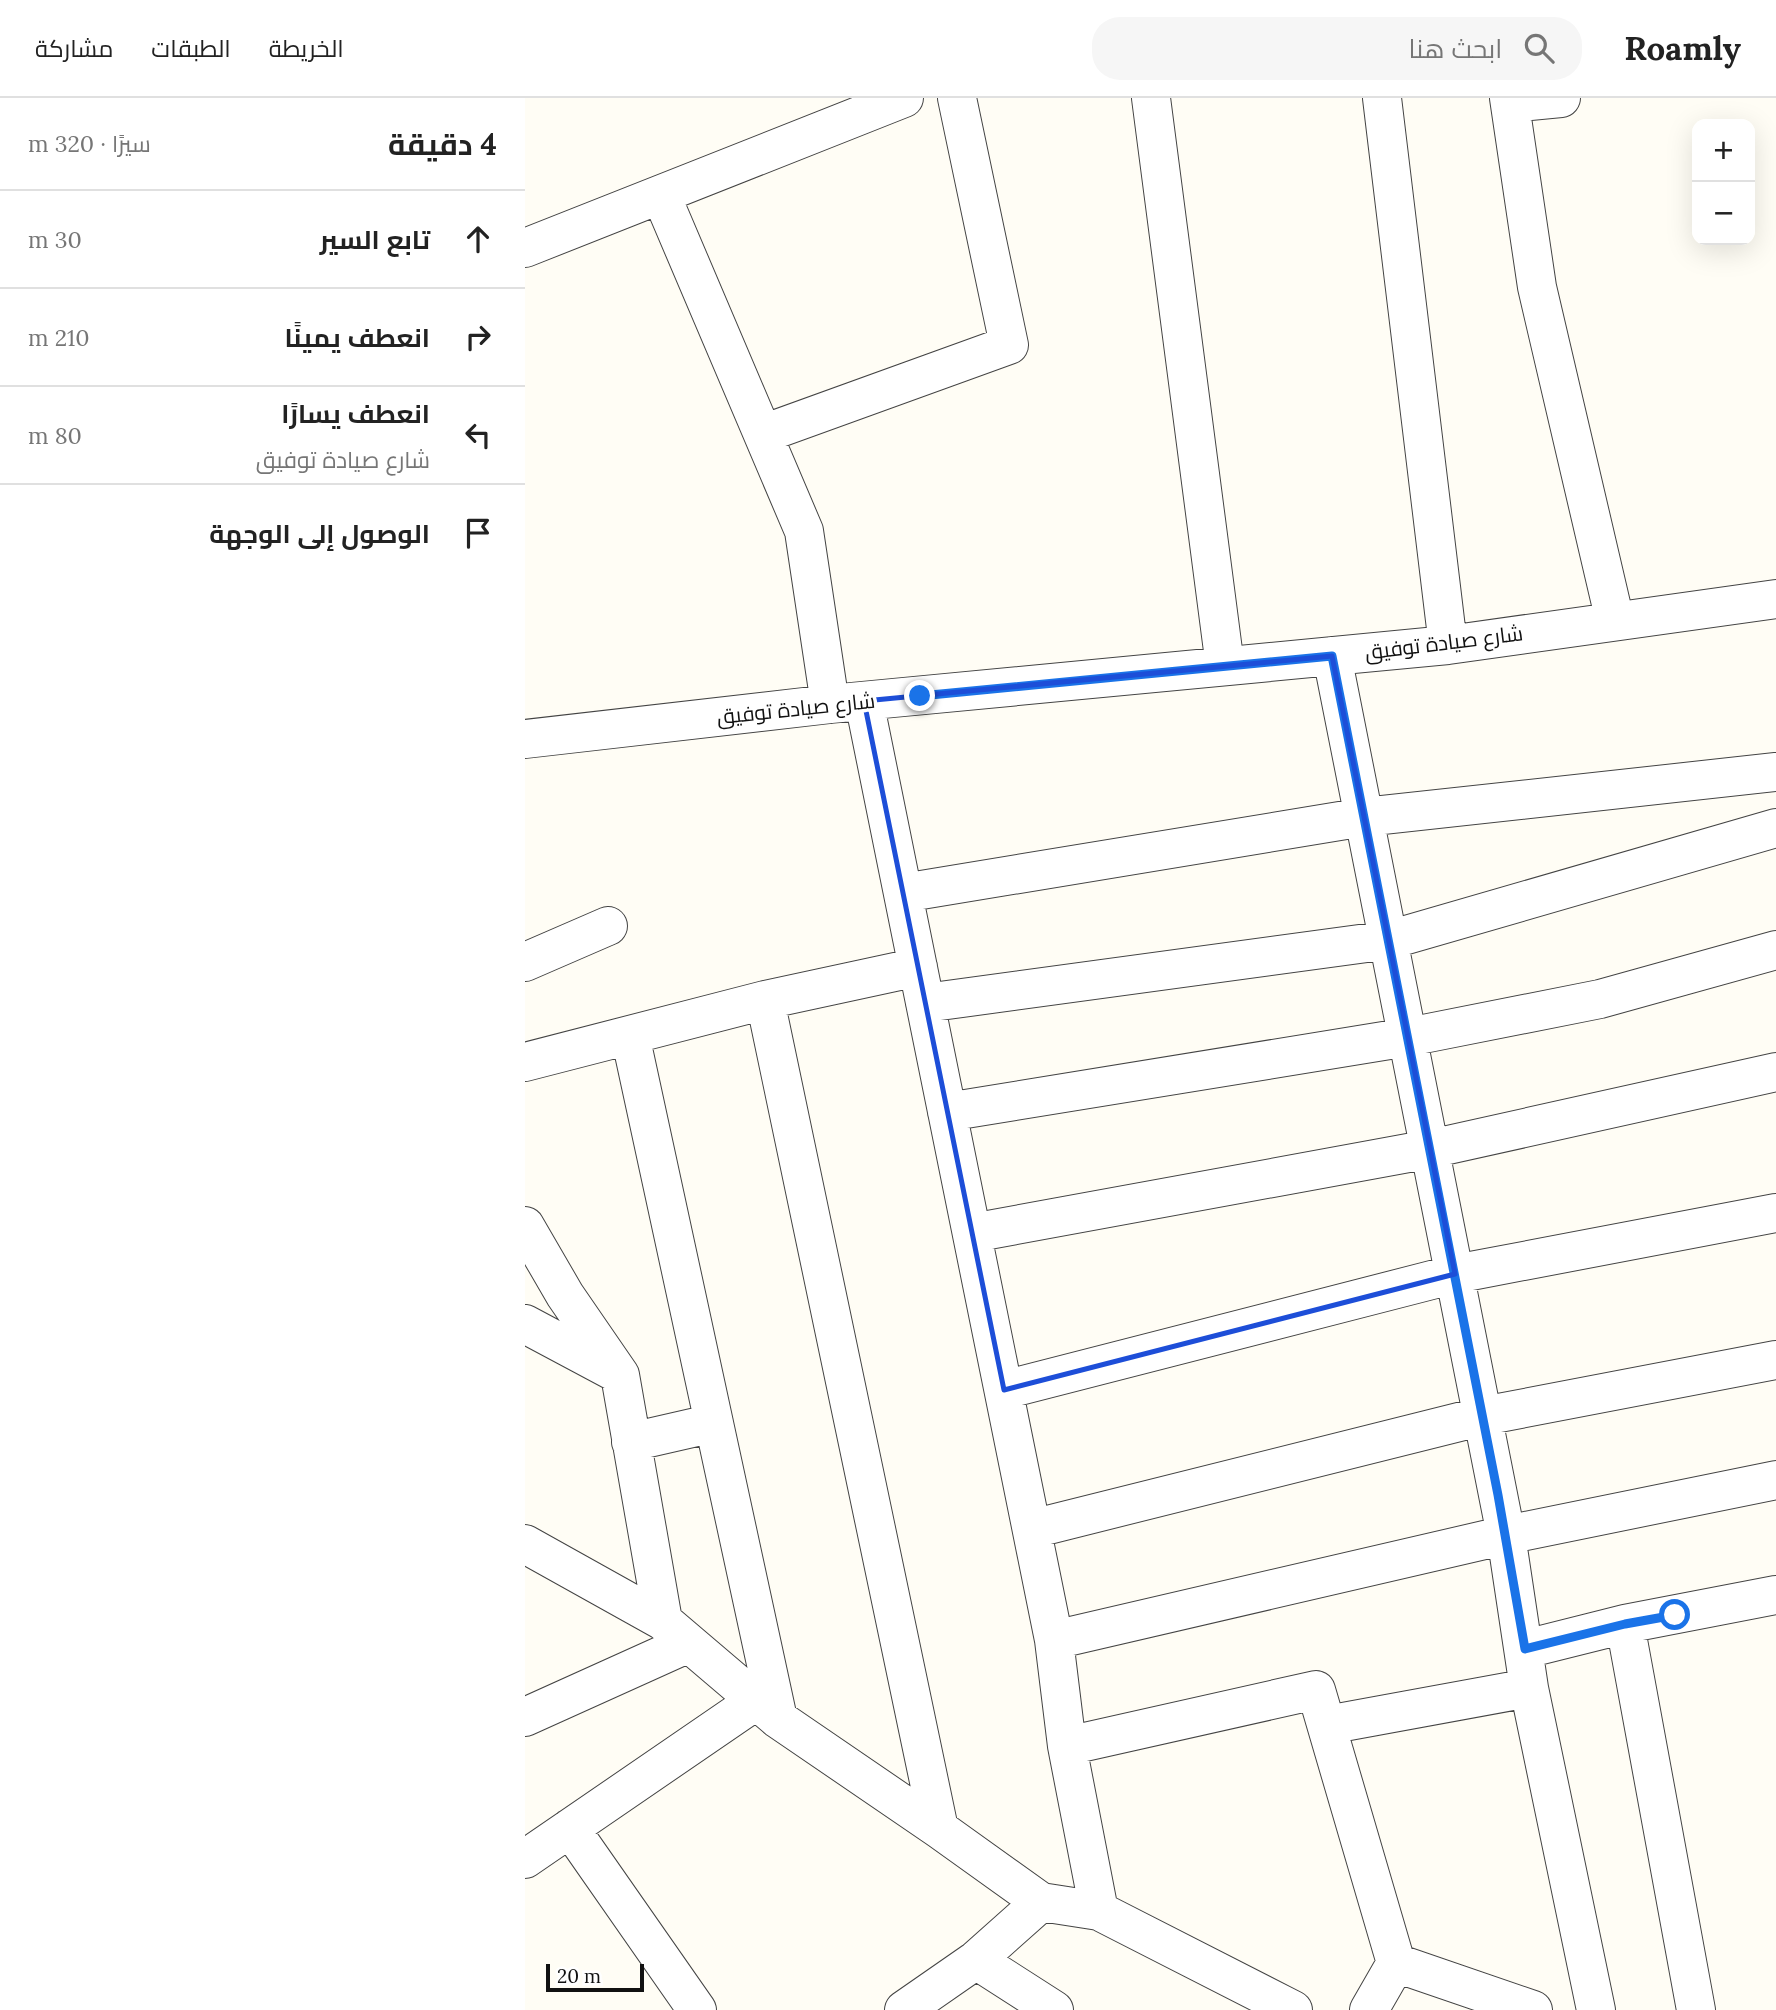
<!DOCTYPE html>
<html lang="ar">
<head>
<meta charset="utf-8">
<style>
	:root { --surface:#fff; --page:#f6f6f6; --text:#222; --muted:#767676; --line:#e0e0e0 }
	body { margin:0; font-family:Lora,Cairo,serif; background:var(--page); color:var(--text); direction:rtl }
	.controls { position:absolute; right:21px; top:21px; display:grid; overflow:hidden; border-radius:14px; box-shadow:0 7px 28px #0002 }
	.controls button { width:63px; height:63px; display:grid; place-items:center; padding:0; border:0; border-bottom:2px solid var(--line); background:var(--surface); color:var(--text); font:35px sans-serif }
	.scale { position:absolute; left:21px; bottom:18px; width:98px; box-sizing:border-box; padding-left:7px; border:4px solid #111; border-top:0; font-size:19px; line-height:24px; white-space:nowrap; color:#111; -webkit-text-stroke:5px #fff; paint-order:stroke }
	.stop { position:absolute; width:21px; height:21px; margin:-16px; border:5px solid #1a73e8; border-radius:50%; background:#fff }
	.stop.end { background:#1a73e8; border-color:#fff; box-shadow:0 2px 7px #0008 }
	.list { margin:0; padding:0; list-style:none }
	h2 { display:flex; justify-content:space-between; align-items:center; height:91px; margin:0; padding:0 28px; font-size:30px }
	h2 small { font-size:23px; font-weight:400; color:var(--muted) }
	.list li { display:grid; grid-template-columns:46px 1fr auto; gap:21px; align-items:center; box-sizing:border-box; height:98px; padding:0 28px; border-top:2px solid var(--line) }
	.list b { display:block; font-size:26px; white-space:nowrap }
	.list p { margin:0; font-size:23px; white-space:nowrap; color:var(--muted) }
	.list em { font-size:23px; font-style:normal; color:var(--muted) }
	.icon { flex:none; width:38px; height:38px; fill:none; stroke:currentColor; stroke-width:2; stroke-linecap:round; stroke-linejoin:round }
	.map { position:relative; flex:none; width:1251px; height:1912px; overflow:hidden; direction:ltr }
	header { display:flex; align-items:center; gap:42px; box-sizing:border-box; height:98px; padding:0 35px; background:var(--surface); border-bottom:2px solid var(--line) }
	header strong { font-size:33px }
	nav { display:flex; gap:38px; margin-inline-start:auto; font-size:24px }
	.search { width:490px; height:63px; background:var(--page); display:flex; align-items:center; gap:18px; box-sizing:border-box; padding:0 24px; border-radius:28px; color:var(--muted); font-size:26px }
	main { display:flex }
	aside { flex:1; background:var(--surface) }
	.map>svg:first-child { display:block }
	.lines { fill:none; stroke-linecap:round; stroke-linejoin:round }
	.minor-casing { stroke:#444; stroke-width:40 }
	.minor { stroke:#fff; stroke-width:38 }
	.route { stroke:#1a73e8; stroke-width:9 }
	.marked { fill:none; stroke:#1d4ed8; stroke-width:5; stroke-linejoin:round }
	.labels { text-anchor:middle; stroke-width:7; stroke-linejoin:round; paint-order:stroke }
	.street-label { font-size:21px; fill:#111; stroke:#fff }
</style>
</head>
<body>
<header>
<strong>Roamly</strong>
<div class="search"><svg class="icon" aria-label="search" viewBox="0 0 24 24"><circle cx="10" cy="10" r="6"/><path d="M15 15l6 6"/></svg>ابحث هنا</div>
<nav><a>الخريطة</a><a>الطبقات</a><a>مشاركة</a></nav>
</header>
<main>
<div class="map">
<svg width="1251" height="1912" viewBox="0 0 1251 1912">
	<rect width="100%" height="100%" fill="#fffdf5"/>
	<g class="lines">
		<defs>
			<path id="minor" d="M 626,0 L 700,568
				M 857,0 L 923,547
				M 984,0 L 1012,189 L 1090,523
				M 985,5 L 1036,0
				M 136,97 L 279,433 L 305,606
				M 0,150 L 379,0
				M 238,336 L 484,247 L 432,0
				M 807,558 L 981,1437 L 1004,1590 L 1071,1912
				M 339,603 L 529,1542 L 542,1648 L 574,1813
				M 0,641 L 305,606 L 923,547 L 1251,501
				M 378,795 L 839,719 L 1251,674
				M 0,864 L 83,828
				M 240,902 L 414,1731
				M 400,905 L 864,842 L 1251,730
				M 105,937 L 253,1621
				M 0,964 L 240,902 L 393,869
				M 422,1014 L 883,939 L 1075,901 L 1251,852
				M 0,1128 L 40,1197 L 95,1277 L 138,1523
				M 447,1135 L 905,1051 L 1251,974
				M 0,1226 L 90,1274
				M 479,1292 L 930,1176 L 1251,1115
				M 106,1344 L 189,1325
				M 507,1431 L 958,1318 L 1251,1262
				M 0,1446 L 138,1523 L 253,1621 L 414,1731 L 516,1804 L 574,1813 L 768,1912
				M 1100,1526 L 1171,1912
				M 529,1542 L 981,1437 L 1251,1382
				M 1000,1551 L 1100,1526 L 1251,1497
				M 0,1619 L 164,1545
				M 802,1627 L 1004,1590
				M 542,1648 L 791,1592 L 871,1865 L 1008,1912
				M 45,1730 L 172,1912
				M 0,1761 L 232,1602
				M 451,1862 L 529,1912
				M 379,1912 L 451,1862 L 516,1804
				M 844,1912 L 871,1865"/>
		</defs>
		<use href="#minor" class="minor-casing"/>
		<use href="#minor" class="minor"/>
	</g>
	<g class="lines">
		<path class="route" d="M 395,598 L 807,558 L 973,1397 L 1000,1551 L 1100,1526 L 1150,1517"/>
	</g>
	<path class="marked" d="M 807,558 L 930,1176 L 479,1292 L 339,603 Z"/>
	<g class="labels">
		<g class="street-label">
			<text transform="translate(919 545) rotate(-7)" y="7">شارع صيادة توفيق</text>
			<text transform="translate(271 611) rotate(-6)" y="7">شارع صيادة توفيق</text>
		</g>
	</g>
</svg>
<div class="controls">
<button>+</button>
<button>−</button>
</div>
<div class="scale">20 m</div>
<div class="stop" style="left:1150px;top:1517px"></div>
<div class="stop end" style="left:395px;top:598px"></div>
</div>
<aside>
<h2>4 دقيقة<small>سيرًا · 320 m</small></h2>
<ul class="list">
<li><svg class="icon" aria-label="ahead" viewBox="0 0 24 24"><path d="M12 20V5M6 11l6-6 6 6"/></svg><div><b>تابع السير</b></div><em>30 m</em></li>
<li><svg class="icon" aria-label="right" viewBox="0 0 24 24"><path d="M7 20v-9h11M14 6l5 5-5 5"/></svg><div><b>انعطف يمينًا</b></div><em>210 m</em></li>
<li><svg class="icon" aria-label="left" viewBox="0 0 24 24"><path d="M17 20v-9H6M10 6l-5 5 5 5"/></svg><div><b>انعطف يسارًا</b><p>شارع صيادة توفيق</p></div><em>80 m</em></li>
<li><svg class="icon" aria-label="arrive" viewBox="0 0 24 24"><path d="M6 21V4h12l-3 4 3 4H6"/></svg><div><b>الوصول إلى الوجهة</b></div></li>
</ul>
</aside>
</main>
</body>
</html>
